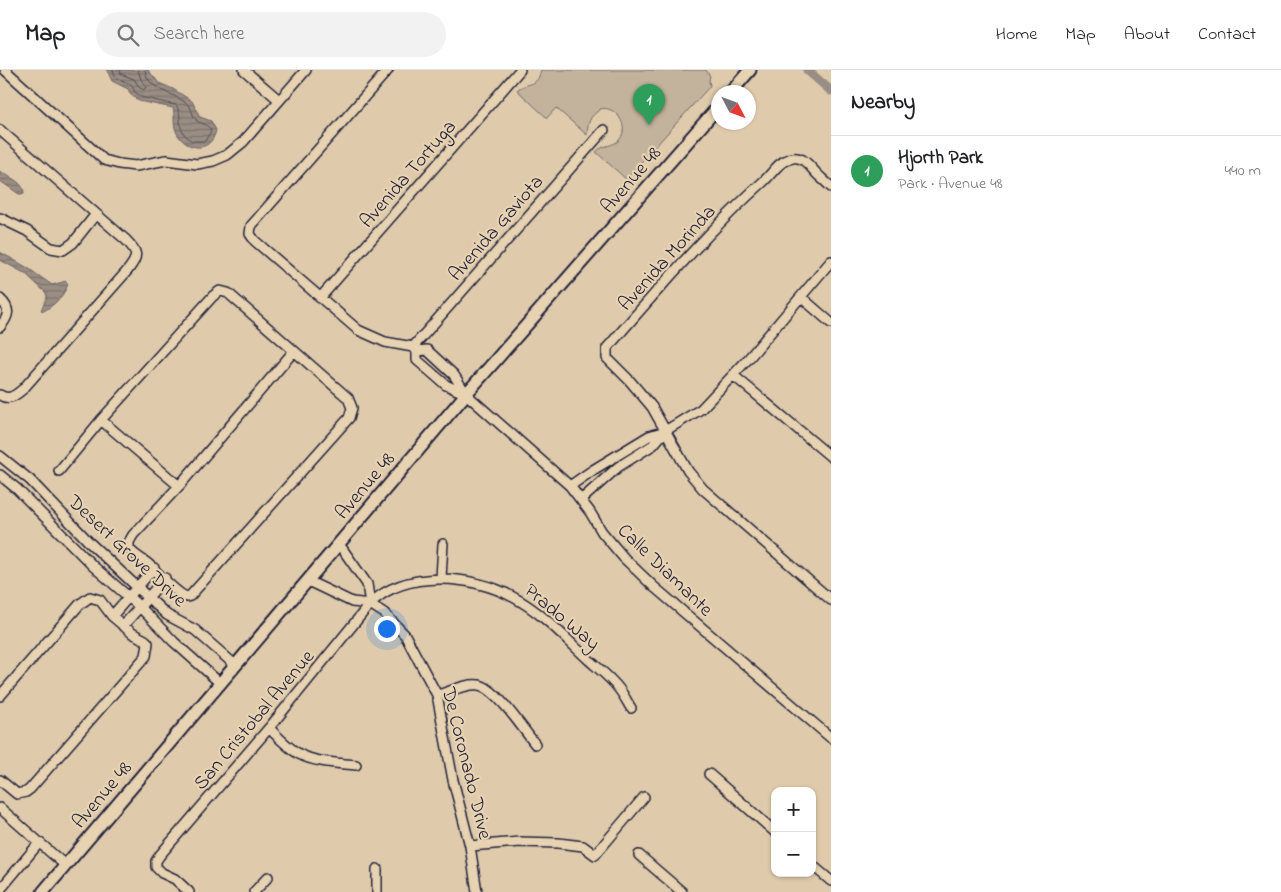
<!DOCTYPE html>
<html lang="en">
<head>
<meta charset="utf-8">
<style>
	:root { --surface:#fff; --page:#f2f2f2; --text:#202124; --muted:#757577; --line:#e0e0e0; --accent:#b45309 }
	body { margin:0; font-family:"Indie Flower",sans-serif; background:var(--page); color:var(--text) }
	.controls { position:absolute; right:15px; bottom:15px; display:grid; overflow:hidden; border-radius:10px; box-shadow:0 1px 4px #0004 }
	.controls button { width:45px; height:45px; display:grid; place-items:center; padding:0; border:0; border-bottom:1px solid var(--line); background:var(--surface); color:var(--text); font:25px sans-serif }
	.compass { position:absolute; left:711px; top:15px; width:45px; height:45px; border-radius:50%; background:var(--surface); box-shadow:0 1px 4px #0004; rotate:131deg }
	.you { position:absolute; left:386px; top:558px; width:18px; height:18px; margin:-12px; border:4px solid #fff; border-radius:50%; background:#1a73e8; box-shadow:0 0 0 8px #1a73e833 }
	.badge { display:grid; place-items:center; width:32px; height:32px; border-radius:50%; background:var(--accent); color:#fff; font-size:16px; font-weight:700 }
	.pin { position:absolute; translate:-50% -41px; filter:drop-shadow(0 1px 2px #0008) }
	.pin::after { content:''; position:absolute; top:26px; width:18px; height:15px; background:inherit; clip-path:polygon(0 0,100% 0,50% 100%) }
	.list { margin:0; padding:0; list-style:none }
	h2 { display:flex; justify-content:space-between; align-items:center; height:65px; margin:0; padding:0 20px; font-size:21px }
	h2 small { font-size:16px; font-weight:400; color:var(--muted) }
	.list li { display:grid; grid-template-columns:32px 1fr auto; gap:15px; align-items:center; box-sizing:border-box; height:70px; padding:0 20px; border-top:1px solid var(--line) }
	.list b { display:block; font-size:19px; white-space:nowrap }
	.list p { margin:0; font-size:16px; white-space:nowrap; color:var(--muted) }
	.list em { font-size:16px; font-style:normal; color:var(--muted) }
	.icon { flex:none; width:28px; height:28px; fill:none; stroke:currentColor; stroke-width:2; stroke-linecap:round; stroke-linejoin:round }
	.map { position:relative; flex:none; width:831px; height:822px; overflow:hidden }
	header { display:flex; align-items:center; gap:30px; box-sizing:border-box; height:70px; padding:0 25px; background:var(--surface); border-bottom:1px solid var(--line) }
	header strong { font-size:24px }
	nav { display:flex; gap:28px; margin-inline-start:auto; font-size:18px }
	.search { width:350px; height:45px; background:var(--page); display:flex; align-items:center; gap:12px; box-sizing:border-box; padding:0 18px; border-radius:28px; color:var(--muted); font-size:19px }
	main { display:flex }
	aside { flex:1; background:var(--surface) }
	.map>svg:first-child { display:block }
	.green { fill:#c3b29c; stroke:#726a6c }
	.water { fill:url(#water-rules); stroke:#6a6266 }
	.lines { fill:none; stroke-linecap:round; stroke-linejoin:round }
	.shore { stroke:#524d58; stroke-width:1 }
	.canal { stroke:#9a8d83; stroke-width:9 }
	.minor-casing { stroke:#22223b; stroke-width:12 }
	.major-casing { stroke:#22223b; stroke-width:15 }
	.minor { stroke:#e7d2b1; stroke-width:9 }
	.major { stroke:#e7d2b1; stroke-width:11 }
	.labels { text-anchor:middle; stroke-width:4.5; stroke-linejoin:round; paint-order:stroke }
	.street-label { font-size:20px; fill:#22223b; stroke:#e7d2b1 }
</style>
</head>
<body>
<header>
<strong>Map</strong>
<div class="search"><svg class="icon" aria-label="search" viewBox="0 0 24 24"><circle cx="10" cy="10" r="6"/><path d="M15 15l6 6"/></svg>Search here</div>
<nav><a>Home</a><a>Map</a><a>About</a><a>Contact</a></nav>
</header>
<main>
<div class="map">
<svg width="831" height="822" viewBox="0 0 831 822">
	<defs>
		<pattern id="water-rules" width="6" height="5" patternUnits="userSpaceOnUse" patternTransform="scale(1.25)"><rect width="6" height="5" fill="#9a8d83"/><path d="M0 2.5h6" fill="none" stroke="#7d736c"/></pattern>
	</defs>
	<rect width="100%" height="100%" fill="#dfcbac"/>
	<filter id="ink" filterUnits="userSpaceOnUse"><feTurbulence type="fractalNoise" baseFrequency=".02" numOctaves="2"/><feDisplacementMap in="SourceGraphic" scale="10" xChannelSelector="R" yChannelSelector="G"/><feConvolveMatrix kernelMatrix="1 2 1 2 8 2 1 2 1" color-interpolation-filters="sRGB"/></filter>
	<g filter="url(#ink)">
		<path class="green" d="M 541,0 L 706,0 L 710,6 L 709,10 L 710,16 L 626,109 L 596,82 C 603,74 614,77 620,69 C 630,55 615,35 600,39 L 600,40 C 589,46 588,53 587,65 L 556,38 L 547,48 L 517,20 C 527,11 537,19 541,0 Z"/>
		<path class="water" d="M 107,0 L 148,0 L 159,13 L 173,19 L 192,31 L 200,47 L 211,51 L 216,60 C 211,86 181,80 175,58 C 173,52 175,45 173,38 L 139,31 L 131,25 L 128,19 L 112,11 Z
			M 0,101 C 8,107 25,112 24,124 L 19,124 L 0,111 Z
			M 0,182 L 28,198 L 52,215 L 66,211 L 68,214 C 64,226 54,235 44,241 L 41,240 L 47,227 L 46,223 L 26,204 L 0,190 Z"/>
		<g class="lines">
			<path class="shore" d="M 113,0 L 116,8 L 131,14 L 135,22 L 141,27 L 176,35 C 185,49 173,58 192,71 L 205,71 L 211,61 C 208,53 202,55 196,50 C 192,46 193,40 189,36 C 177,22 147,22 145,0
				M 120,0 L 121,4 L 134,9 L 140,18 L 144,20 L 146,17 L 141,9 L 138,0"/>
			<path class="canal" d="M 807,0 L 831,21"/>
			<defs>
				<path id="minor" d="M 5,0 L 104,90 L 119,94 L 136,96 L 166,90 L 197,94 L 213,91 L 227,85 L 243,72 L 306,0
					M 244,0 L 279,30
					M 388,0 L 251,156 L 250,164 L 255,171 L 358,260 L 385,272 L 413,277 L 417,281 L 417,290 L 446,315 L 466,324
					M 0,60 L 126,170 C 138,182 139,186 128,200 L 23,319 C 16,325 9,331 0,325
					M 831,117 C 826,112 821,108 817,104 C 809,96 803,84 789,89 C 778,92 772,104 764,111 C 707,162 657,221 607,278 L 607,288 L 630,311 L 652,337 L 688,401 L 703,419 L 831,530
					M 0,148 L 27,161 L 51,178 L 63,180 L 73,173 L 96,144
					M 801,227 L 831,253
					M 320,228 L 520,0
					M 0,229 C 11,239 9,246 0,257
					M 413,277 L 604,60
					M 417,281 L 427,280 L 454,305 L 466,324 L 570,416 L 590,442 L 602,462 L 624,488 L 653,516 L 831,668
					M 733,305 L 831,387
					M 101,350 L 179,416
					M 0,386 L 30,410 L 90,473 L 167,545 L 195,560 L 235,595
					M 59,401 L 101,350 L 213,226 L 220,221 L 228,223 L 348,328 L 352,338 L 349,348 L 190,526 L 187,527 C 176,524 158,502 147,493 C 141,488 133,485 129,478 L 129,472 L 133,465 L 179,416 L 294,281
					M 0,405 L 17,419 L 93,496 L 139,536 L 174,572 L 220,613
					M 570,416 L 593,400 L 649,366 L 665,361 L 701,339 L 749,288 L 831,191
					M 581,430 L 618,397 L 653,375 L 665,361
					M 339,474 L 367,514 L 370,534
					M 441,508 L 443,474
					M 308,511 L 352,532 L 370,534 L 384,543 L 405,565 L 437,625 L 453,710 L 470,776 L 477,822
					M 112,546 L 154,498
					M 123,556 L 165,508
					M 437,625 C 450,622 466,613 479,615 C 496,618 523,659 535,674
					M 0,626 L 80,534 L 90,527 L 100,530 L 112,546 L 132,563 L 145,570 L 148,573 L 146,586 L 30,719 L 26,722 L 17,724 L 0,710
					M 269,658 C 278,667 288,678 299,684 C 316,693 338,693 356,695
					M 709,704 L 775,762
					M 0,738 L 65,795
					M 470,776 L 520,772 L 558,773 L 583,776 L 595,785 L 644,727
					M 639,785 L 682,822
					M 812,795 L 831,811
					M 377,799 L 377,822
					M 0,820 L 39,773
					M 189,822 L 175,809 L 162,803 L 156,797 L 156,791 L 160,785 L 269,658 L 370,534 C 405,499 473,505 513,527 C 542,542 565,568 589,590 C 599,599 611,608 619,619 C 624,625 627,632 631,638
					M 254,822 L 268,807"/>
				<path id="major" d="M 731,22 L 750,0
					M 43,822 L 466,324 L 718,37"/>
			</defs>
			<use href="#minor" class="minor-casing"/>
			<use href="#major" class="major-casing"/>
			<use href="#minor" class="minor"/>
			<use href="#major" class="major"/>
		</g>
	</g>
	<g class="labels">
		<g class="street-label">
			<text transform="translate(407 103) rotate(-49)" y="7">Avenida Tortuga</text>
			<text transform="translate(630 109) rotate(-49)" y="7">Avenue 48</text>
			<text transform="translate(495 157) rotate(-49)" y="7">Avenida Gaviota</text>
			<text transform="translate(666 187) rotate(-48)" y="7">Avenida Morinda</text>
			<text transform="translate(364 415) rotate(-50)" y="7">Avenue 48</text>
			<text transform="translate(128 480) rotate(43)" y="7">Desert Grove Drive</text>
			<text transform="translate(666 499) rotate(44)" y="7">Calle Diamante</text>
			<text transform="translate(563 546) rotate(40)" y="7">Prado Way</text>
			<text transform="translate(253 649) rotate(-50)" y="7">San Cristobal Avenue</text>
			<text transform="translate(468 693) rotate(76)" y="7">De Coronado Drive</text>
			<text transform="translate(101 724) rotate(-50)" y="7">Avenue 48</text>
		</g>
	</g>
</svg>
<div class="controls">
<button>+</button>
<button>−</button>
</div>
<svg class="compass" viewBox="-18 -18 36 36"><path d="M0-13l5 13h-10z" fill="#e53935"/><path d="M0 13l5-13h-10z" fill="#757577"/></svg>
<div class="you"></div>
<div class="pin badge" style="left:649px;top:55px;background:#2e9e5b">1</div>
</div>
<aside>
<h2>Nearby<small></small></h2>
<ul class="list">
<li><span class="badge" style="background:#2e9e5b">1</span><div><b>Hjorth Park</b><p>Park · Avenue 48</p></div><em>440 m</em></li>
</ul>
</aside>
</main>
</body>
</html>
